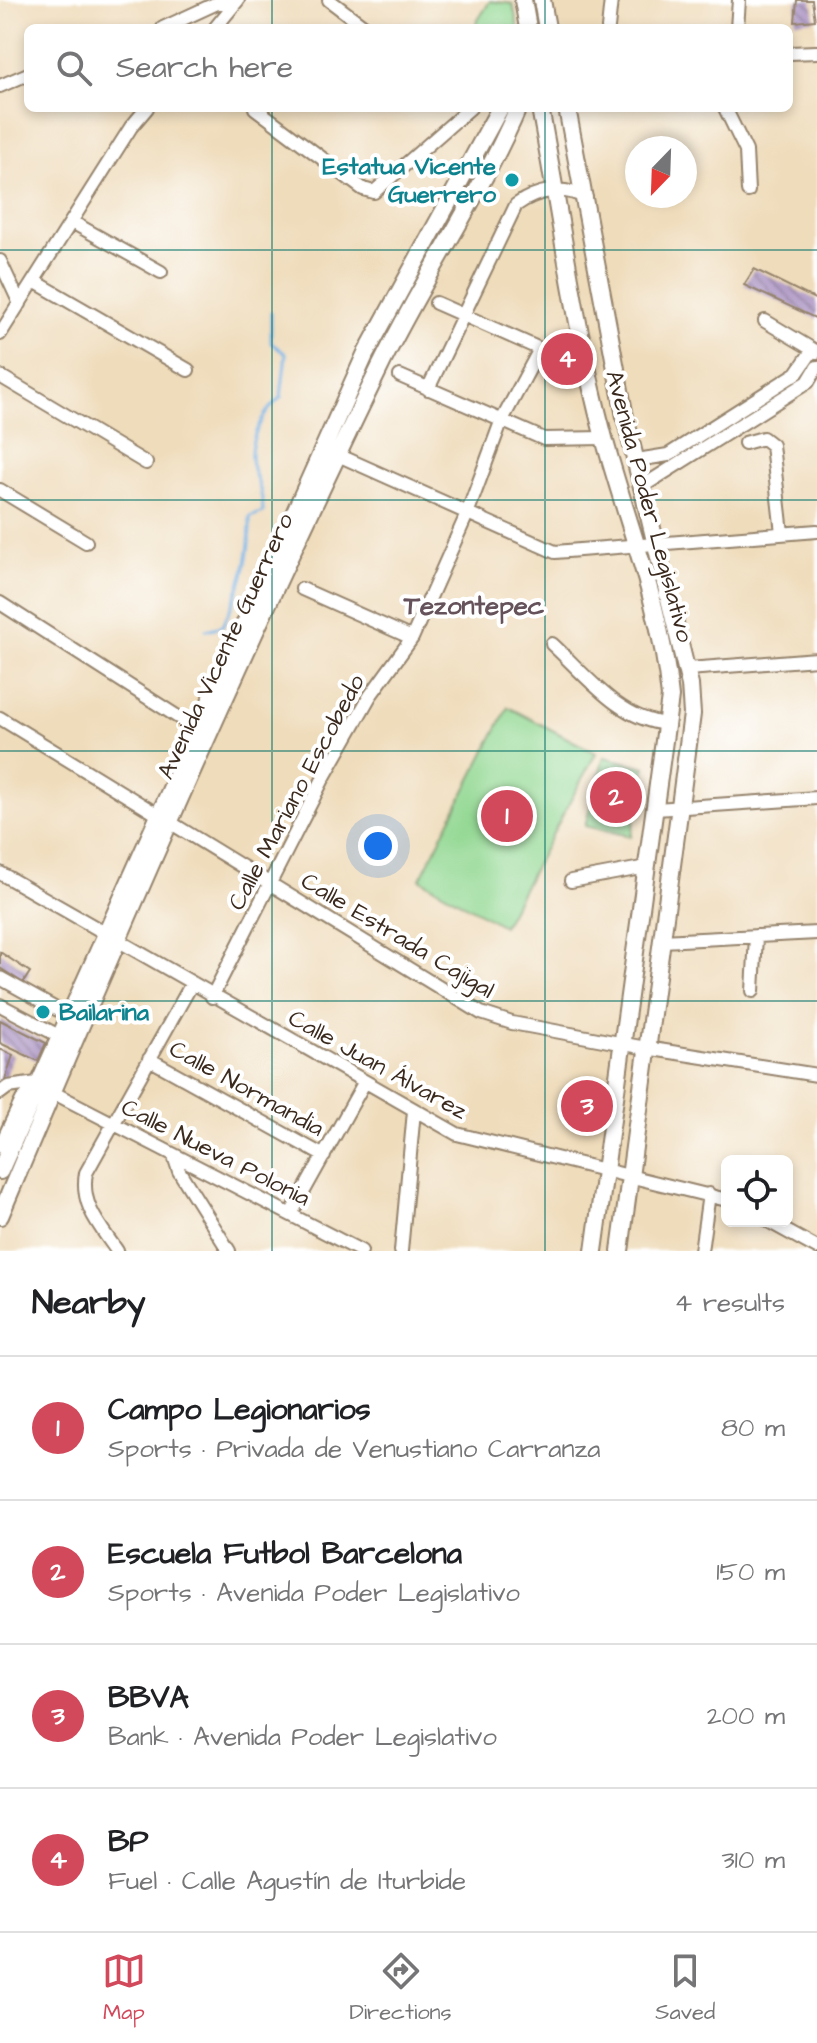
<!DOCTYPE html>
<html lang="en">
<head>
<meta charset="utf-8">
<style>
	:root { --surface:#fff; --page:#f6f6f6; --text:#202124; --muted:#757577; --line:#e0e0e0; --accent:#d1495b }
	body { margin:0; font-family:"Architects Daughter",sans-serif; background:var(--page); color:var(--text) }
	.controls { position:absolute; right:24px; bottom:24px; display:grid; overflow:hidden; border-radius:12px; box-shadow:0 4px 12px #0003 }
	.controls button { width:72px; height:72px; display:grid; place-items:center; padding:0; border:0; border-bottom:2px solid var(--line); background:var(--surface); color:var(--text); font:40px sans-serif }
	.compass { position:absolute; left:625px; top:136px; width:72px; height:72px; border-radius:50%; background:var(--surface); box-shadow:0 4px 12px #0003; rotate:203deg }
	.you { position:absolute; left:378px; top:846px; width:28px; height:28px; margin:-20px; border:6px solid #fff; border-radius:50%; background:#1a73e8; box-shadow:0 0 0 12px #1a73e833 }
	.badge { display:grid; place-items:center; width:52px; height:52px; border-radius:50%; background:var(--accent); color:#fff; font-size:26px; font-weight:700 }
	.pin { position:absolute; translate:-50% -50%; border:4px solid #fff; box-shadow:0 2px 8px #0006 }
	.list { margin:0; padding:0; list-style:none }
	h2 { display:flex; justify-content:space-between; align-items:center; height:104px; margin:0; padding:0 32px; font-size:34px }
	h2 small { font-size:26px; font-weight:400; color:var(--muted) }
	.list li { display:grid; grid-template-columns:52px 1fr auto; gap:24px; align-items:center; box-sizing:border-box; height:144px; padding:0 32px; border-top:2px solid var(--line) }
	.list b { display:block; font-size:30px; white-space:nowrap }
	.list p { margin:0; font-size:26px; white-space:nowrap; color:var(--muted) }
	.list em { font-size:26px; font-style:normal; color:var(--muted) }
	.icon { flex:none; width:44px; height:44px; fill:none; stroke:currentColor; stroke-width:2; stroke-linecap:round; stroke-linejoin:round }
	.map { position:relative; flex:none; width:817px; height:1251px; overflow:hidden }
	.search { position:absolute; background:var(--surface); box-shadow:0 4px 12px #0003; left:24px; right:24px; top:24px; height:88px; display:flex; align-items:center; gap:20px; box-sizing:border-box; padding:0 28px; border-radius:12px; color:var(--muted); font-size:30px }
	.sheet { height:680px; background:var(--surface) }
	nav { display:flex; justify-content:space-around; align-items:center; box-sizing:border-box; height:112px; border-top:2px solid var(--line); background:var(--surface); font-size:22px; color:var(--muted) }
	nav a { display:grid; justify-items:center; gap:4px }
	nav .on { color:var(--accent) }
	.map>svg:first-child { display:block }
	.park { fill:#91d791; stroke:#668058; stroke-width:2 }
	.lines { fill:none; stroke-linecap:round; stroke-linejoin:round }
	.stream { stroke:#70afe3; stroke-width:3 }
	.building { fill:url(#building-back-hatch) }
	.minor-casing { stroke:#95836c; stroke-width:16 }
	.major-casing { stroke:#95836c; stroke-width:20 }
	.minor { stroke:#fff; stroke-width:12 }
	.major { stroke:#fff; stroke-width:16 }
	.grid { fill:none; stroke:#0f766e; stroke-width:2; stroke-opacity:0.55 }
	.culture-dot { fill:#0f9aa8; stroke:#fff; stroke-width:3 }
	.labels { text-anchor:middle; stroke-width:8; stroke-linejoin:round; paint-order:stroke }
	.culture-label { font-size:24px; font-weight:bold; fill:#0d838f; stroke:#fff; text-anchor:end }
	.street-label { font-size:24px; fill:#3b2a1e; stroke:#fff }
	.neighbourhood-label { font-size:26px; font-weight:bold; fill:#65525a; stroke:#fff }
</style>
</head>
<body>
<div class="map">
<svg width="817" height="1251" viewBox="0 0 817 1251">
	<defs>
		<pattern id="building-back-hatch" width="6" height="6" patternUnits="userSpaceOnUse" patternTransform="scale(2)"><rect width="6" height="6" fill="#b39dc8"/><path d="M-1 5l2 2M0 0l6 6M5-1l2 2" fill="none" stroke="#9380a2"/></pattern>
	</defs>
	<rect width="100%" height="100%" fill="#fff"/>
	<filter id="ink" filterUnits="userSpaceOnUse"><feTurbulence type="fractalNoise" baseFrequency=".0125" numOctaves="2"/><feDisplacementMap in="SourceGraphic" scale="16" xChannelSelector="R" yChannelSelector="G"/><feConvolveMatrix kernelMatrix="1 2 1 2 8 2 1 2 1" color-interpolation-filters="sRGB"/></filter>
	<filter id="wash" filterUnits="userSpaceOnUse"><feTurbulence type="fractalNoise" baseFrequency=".006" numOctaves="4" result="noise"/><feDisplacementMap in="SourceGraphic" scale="32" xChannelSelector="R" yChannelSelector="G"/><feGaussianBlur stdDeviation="1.8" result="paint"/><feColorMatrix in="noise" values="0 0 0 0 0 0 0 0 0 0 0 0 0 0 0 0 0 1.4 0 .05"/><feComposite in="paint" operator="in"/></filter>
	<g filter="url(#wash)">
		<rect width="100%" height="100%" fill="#efdcbb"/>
		<path class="park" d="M 490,1 L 513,4 L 518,28 L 473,28 Z
			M 508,707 L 596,753 L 503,926 L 420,879 Z
			M 604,757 L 645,767 L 631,836 L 585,826 Z"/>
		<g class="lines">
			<path class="stream" d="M 206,630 L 222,626 C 241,590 251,558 250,517 L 263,512 C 263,495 259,485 253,469 C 245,444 262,413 281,397 L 286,354 L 271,343 L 271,312"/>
		</g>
		<g id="blocks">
			<path class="building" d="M 797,0 L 812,0 L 815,20 L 795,22 Z
				M 754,269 L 817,300 L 817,319 L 744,285 Z
				M 0,952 L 30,972 L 23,983 L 0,968 Z
				M 0,1020 L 46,1043 L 38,1061 L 0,1043 Z
				M 0,1049 L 13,1055 L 4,1083 L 0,1085 Z"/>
		</g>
	</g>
	<g filter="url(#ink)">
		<use href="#blocks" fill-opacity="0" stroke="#95836c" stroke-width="2"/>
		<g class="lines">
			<defs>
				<path id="minor" d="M 329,0 L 366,28
					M 163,28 L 215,4 L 234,0
					M 215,28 L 238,0
					M 608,28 L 611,0
					M 737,28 L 739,0
					M 789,53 L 817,52
					M 0,86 L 28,74
					M 255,108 L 363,189 L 374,192 L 470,108
					M 725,108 L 746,151 L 748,191
					M 72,222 L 161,272
					M 0,261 L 20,304
					M 34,281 L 188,370
					M 436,303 L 540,349 L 583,341
					M 765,321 L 817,352
					M 0,334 L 131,127 L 147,108
					M 0,376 L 146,463
					M 400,376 L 544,439 L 604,438
					M 428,389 L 516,205 C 537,190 563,185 586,198
					M 745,443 L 763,438 L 772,445 L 782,533
					M 338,455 L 555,552 L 817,531
					M 637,460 L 668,455 L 797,373 L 812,351
					M 643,486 L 808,382 L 817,367
					M 0,490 L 86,542
					M 302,589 L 412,638
					M 0,603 L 203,733
					M 552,644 C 585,674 619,720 667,724
					M 688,669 L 817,659
					M 0,718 L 481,1013 L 512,1023 L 646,1048 L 817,1075
					M 656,809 L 817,798
					M 0,873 L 457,1134 L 727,1200
					M 571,881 L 647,867
					M 662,941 L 817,933
					M 0,978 L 67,1015
					M 753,991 L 756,936
					M 212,997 L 324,777 L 370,696 L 412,638 L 467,514 L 501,422 L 540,349
					M 0,1005 L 59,1036
					M 149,1059 L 324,1156
					M 52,1092 L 361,1251
					M 0,1093 L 8,1087 L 37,1083
					M 0,1146 L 22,1100 L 33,1089
					M 174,1156 L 179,1171 L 229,1251
					M 291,1214 L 364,1083
					M 768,1221 L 817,1248
					M 117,1251 C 100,1226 80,1205 86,1173 L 191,985
					M 401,1251 L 414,1111
					M 701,1251 L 709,1194"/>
				<path id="major" d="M 523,0 L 528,28
					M 542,0 L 547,28
					M 540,108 C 561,218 575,330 604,438 C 628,526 661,605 670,697 L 594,1251
					M 567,108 L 625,417 L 690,685 L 692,714 L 680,806 L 620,1251
					M 0,1171 L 365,355 L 500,108
					M 0,1216 C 120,931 244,646 379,369 C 422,280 479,198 518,108"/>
			</defs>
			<use href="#minor" class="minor-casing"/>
			<use href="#major" class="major-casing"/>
			<use href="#minor" class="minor"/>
			<use href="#major" class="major"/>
		</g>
	</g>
	<path class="grid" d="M 272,0 L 272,28M 545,0 L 545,28M 272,108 L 272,1251M 545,108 L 545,1251M 0,250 L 817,250M 0,500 L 817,500M 0,751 L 817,751M 0,1001 L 817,1001"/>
	<g class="culture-dot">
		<circle cx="512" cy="180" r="8"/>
		<circle cx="43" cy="1012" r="8"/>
	</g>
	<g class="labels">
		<g class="culture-label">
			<text x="496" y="174">Estatua Vicente<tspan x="496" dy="28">Guerrero</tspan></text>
			<text x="59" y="1020" text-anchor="start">Bailarina</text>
		</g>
		<g class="street-label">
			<text transform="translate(650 506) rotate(75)" y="8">Avenida Poder Legislativo</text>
			<text transform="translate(225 646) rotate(-65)" y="8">Avenida Vicente Guerrero</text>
			<text transform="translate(296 792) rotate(-62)" y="8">Calle Mariano Escobedo</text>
			<text transform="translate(398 935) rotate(31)" y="8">Calle Estrada Cajigal</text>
			<text transform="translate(378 1064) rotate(29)" y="8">Calle Juan Álvarez</text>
			<text transform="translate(247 1088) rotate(29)" y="8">Calle Normandia</text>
			<text transform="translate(216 1152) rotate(27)" y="8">Calle Nueva Polonia</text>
		</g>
		<g class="neighbourhood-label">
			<text x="474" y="614">Tezontepec</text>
		</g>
	</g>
</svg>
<div class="controls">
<button><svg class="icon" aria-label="locate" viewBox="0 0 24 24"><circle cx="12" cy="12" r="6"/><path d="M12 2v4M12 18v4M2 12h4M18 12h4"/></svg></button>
</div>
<svg class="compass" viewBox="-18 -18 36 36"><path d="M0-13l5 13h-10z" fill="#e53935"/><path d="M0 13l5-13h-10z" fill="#757577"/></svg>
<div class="you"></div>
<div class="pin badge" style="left:507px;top:816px">1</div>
<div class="pin badge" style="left:616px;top:797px">2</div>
<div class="pin badge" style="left:587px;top:1106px">3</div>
<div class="pin badge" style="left:567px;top:359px">4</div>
<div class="search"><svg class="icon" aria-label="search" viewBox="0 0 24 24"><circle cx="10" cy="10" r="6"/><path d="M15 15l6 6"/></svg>Search here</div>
</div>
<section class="sheet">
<h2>Nearby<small>4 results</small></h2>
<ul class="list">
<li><span class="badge">1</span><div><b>Campo Legionarios</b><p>Sports · Privada de Venustiano Carranza</p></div><em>80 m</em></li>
<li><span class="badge">2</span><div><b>Escuela Futbol Barcelona</b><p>Sports · Avenida Poder Legislativo</p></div><em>150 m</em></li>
<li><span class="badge">3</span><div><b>BBVA</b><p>Bank · Avenida Poder Legislativo</p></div><em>200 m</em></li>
<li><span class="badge">4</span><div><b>BP</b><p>Fuel · Calle Agustín de Iturbide</p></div><em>310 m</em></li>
</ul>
</section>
<nav>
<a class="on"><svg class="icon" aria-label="map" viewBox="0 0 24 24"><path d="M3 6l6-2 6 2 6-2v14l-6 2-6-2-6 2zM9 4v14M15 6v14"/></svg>Map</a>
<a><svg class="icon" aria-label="directions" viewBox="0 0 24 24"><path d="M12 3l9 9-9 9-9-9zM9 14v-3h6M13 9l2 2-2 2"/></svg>Directions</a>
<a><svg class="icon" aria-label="saved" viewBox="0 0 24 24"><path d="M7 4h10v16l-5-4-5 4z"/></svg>Saved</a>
</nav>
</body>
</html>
